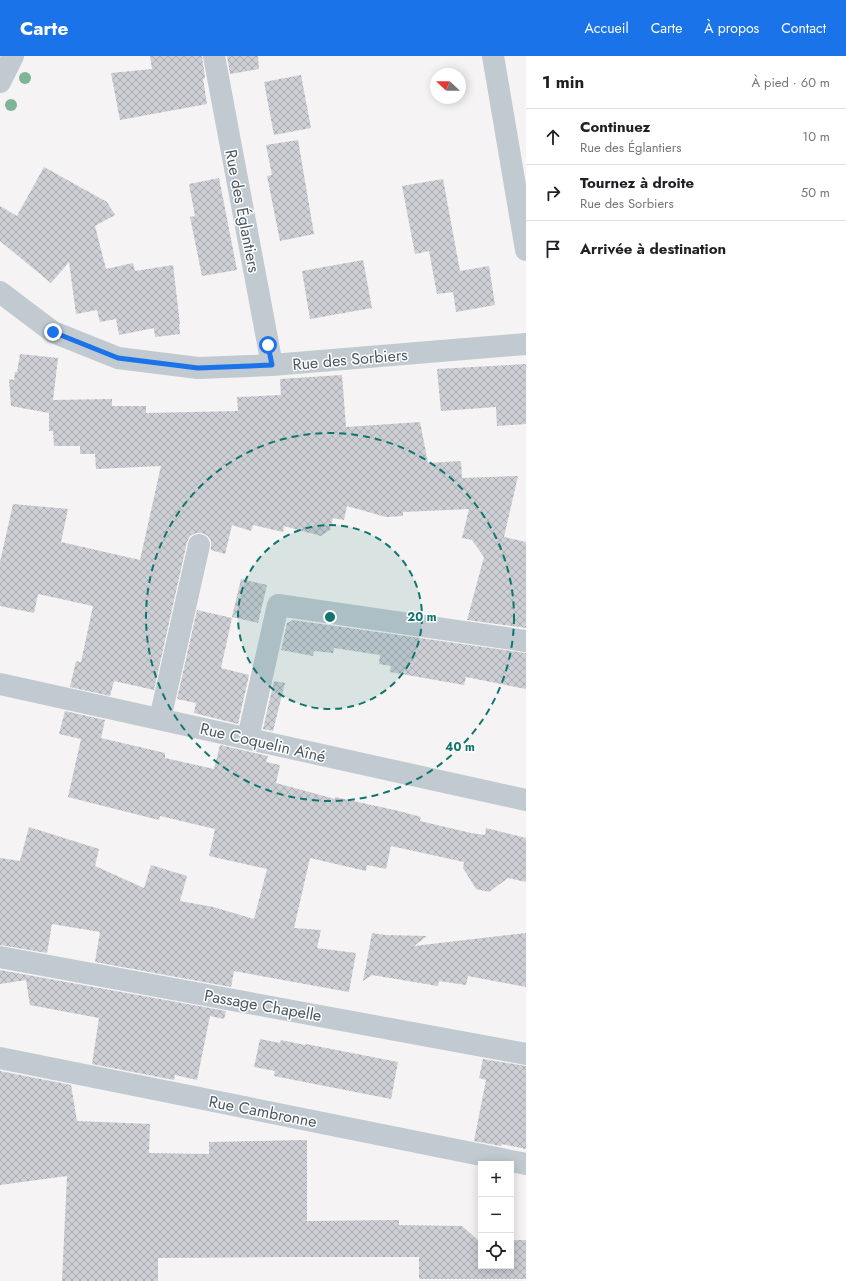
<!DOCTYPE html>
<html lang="fr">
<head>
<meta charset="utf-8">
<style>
	:root { --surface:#fff; --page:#f6f6f6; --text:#202124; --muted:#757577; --line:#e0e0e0; --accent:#1a73e8 }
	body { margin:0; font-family:Jost,sans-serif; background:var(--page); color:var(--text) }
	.controls { position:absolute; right:12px; bottom:12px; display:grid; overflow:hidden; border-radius:0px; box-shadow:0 2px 10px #0003 }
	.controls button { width:36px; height:36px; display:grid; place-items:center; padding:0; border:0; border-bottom:1px solid var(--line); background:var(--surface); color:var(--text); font:20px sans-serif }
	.compass { position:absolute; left:430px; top:12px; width:36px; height:36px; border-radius:50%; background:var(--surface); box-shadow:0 2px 10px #0003; rotate:292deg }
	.stop { position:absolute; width:12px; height:12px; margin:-9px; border:3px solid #1a73e8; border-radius:50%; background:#fff }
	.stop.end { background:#1a73e8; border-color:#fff; box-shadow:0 1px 4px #0008 }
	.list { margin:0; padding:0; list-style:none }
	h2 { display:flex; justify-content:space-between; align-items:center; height:52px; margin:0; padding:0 16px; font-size:17px }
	h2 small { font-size:13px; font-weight:400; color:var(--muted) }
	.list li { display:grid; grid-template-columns:26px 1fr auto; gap:12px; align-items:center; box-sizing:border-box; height:56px; padding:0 16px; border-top:1px solid var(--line) }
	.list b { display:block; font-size:15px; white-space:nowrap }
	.list p { margin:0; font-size:13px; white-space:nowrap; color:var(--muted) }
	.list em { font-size:13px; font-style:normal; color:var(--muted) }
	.icon { flex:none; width:22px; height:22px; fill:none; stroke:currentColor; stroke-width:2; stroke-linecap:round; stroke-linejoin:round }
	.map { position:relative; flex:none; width:526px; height:1225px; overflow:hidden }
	header { display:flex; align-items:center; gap:24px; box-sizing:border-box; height:56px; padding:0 20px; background:var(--accent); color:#fff }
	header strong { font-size:19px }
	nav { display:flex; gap:22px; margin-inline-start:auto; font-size:14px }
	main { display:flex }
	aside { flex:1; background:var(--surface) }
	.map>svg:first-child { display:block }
	.building { fill:url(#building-cross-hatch) }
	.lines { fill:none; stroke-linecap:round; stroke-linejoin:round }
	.minor { stroke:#c1cad1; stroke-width:22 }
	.tree { fill:#7eb497 }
	.route { stroke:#1a73e8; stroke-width:5 }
	.ring { fill:none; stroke:#0f766e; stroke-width:2; stroke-dasharray:7 5 }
	.labels { text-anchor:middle; stroke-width:3; stroke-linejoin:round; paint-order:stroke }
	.street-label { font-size:16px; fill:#4b5660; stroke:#fff }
	.centre { fill:#0f766e; stroke:#fff; stroke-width:2 }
	.ring-label { font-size:12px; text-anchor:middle; font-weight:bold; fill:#0f766e; stroke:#fff; stroke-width:3; stroke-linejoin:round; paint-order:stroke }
</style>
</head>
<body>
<header>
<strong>Carte</strong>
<nav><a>Accueil</a><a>Carte</a><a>À propos</a><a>Contact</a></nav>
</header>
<main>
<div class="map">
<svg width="526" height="1225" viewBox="0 0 526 1225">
	<defs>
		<pattern id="building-cross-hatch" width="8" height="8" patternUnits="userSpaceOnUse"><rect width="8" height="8" fill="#cdcfd5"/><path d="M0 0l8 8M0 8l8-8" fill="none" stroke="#a8abb0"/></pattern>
	</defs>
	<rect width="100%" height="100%" fill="#f5f3f3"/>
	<path class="building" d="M 150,0 L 202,0 L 205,22 L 203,23 L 207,48 L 120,64 L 111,17 L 152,13 Z
		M 227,0 L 258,0 L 259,13 L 230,18 Z
		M 301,19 L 311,72 L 274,79 L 264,26 Z
		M 298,84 L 314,178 L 280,185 L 267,120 L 272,119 L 266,89 Z
		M 44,111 L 107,146 L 115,159 L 95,170 L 106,213 L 133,207 L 135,215 L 173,209 L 180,268 L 179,268 L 180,278 L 155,281 L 154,272 L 119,279 L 116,263 L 100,266 L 97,254 L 76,258 L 69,206 L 51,227 L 0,185 L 0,150 L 17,160 Z
		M 219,122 L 237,214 L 202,220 L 190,161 L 195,160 L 189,128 Z
		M 443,123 L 460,215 L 489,210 L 495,249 L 456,256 L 453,236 L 437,238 L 429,195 L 415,198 L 402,130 Z
		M 363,204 L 372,252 L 310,263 L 302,215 Z
		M 20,298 L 58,302 L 53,344 L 112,343 L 112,350 L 146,350 L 146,357 L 238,355 L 237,341 L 281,339 L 280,323 L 342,319 L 346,371 L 420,366 L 428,407 L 461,405 L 462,422 L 518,420 L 504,481 L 526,486 L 526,572 L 467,564 L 484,501 L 472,484 L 462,482 L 469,453 L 403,456 L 403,460 L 386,461 L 347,450 L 344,464 L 333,462 L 330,474 L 321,480 L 284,470 L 283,476 L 253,469 L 251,475 L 232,469 L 225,498 L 211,494 L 211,485 L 208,480 L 202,477 L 196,477 L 190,480 L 187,486 L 154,634 L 114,625 L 110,640 L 70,631 L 76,605 L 81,606 L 93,550 L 38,538 L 34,557 L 0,550 L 0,506 L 13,448 L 68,453 L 61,486 L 140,504 L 161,410 L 96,413 L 95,398 L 80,398 L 80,390 L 54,390 L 53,375 L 49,375 L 49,357 L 11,350 L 9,323 L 14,324 L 15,316 L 17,316 Z
		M 526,308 L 526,368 L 497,370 L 496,351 L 441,355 L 437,313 Z
		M 241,523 L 267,529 L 258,567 L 232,561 Z
		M 197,554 L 232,562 L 221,612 L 249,619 L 238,668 L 194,657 L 196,647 L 177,643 Z
		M 293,564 L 526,597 L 526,633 L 466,621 L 464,629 L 390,616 L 391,610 L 379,608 L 380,599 L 334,592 L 333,597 L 314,595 L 313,600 L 281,594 L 287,567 Z
		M 274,625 L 285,627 L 273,675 L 263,673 Z
		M 65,655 L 105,664 L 101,682 L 165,697 L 165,702 L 214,713 L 220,689 L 268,700 L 266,706 L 280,709 L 276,727 L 335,743 L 335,741 L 399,755 L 421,761 L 420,765 L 471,777 L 485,779 L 486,772 L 526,782 L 526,826 L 508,822 L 489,836 L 476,833 L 463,812 L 464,806 L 391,790 L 386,813 L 367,809 L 366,815 L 310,802 L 294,872 L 321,874 L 317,892 L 356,897 L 349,936 L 234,915 L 231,931 L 95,906 L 100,876 L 52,868 L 47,897 L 0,889 L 0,802 L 20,805 L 29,771 L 99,793 L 95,810 L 144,832 L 151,809 L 187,820 L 180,845 L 213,851 L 254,863 L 267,813 L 209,800 L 215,773 L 160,760 L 159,764 L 68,741 L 81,683 L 59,678 Z
		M 372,877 L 385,879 L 427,880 L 414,890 L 526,877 L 526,931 L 468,920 L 466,929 L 439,925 L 438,930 L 372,919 L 363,925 Z
		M 0,914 L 226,955 L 224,963 L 210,960 L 197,1024 L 175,1019 L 174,1024 L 92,1008 L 99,962 L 30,949 L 26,924 L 0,928 Z
		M 260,983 L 280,987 L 281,984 L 305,989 L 306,988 L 398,1006 L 391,1043 L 274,1020 L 275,1015 L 254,1011 Z
		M 483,1003 L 526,1010 L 526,1093 L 502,1088 L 501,1090 L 474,1085 L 486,1024 L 479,1022 Z
		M 0,1015 L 71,1029 L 77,1065 L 150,1068 L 149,1097 L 209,1098 L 209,1086 L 307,1084 L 307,1165 L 399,1164 L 399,1169 L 462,1170 L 478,1184 L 481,1184 L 481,1210 L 511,1210 L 511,1184 L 526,1184 L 526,1223 L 419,1223 L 419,1201 L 278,1201 L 158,1202 L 158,1225 L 62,1225 L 67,1120 L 0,1129 Z"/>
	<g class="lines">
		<path class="minor" d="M 214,0 L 272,309
			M 493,0 L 526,194
			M 0,26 L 13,0
			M 0,236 L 53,276 L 118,302 L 198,312 L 272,309 L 526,288
			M 0,628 L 526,744
			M 160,663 L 199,489
			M 248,682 L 278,549 L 526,585
			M 0,901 L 526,998
			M 0,1002 L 526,1108"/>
	</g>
	<g class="tree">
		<circle cx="25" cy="22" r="6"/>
		<circle cx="11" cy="49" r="6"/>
	</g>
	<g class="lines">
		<path class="route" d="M 53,276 L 118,302 L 198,312 L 272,309 L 268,289"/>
	</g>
	<circle cx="330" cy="561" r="92" fill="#0f766e" fill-opacity=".12"/>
	<g class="ring">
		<circle cx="330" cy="561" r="92"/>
		<circle cx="330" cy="561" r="184"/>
	</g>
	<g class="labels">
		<g class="street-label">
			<text transform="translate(243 155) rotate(79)" y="6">Rue des Églantiers</text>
			<text transform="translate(350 303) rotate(-5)" y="6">Rue des Sorbiers</text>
			<text transform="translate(263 686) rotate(13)" y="6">Rue Coquelin Aîné</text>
			<text transform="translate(263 949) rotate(10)" y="6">Passage Chapelle</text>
			<text transform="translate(263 1055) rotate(11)" y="6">Rue Cambronne</text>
		</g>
	</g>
	<circle cx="330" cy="561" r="6" class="centre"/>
	<g class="ring-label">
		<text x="422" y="565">20 m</text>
		<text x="460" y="695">40 m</text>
	</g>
</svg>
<div class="controls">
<button>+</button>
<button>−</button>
<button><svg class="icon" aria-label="locate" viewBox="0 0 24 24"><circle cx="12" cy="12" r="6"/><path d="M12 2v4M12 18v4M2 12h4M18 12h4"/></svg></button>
</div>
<svg class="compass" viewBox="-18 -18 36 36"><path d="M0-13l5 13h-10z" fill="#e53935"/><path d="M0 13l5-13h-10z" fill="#757577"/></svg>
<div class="stop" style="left:268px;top:289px"></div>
<div class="stop end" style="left:53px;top:276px"></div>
</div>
<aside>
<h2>1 min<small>À pied · 60 m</small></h2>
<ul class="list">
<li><svg class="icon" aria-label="ahead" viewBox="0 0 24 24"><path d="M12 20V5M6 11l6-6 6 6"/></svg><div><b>Continuez</b><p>Rue des Églantiers</p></div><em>10 m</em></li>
<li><svg class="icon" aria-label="right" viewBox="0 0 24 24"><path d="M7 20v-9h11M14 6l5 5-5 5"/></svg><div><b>Tournez à droite</b><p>Rue des Sorbiers</p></div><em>50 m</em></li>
<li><svg class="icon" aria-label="arrive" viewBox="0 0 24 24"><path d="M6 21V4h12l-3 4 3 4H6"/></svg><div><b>Arrivée à destination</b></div></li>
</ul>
</aside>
</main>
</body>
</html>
